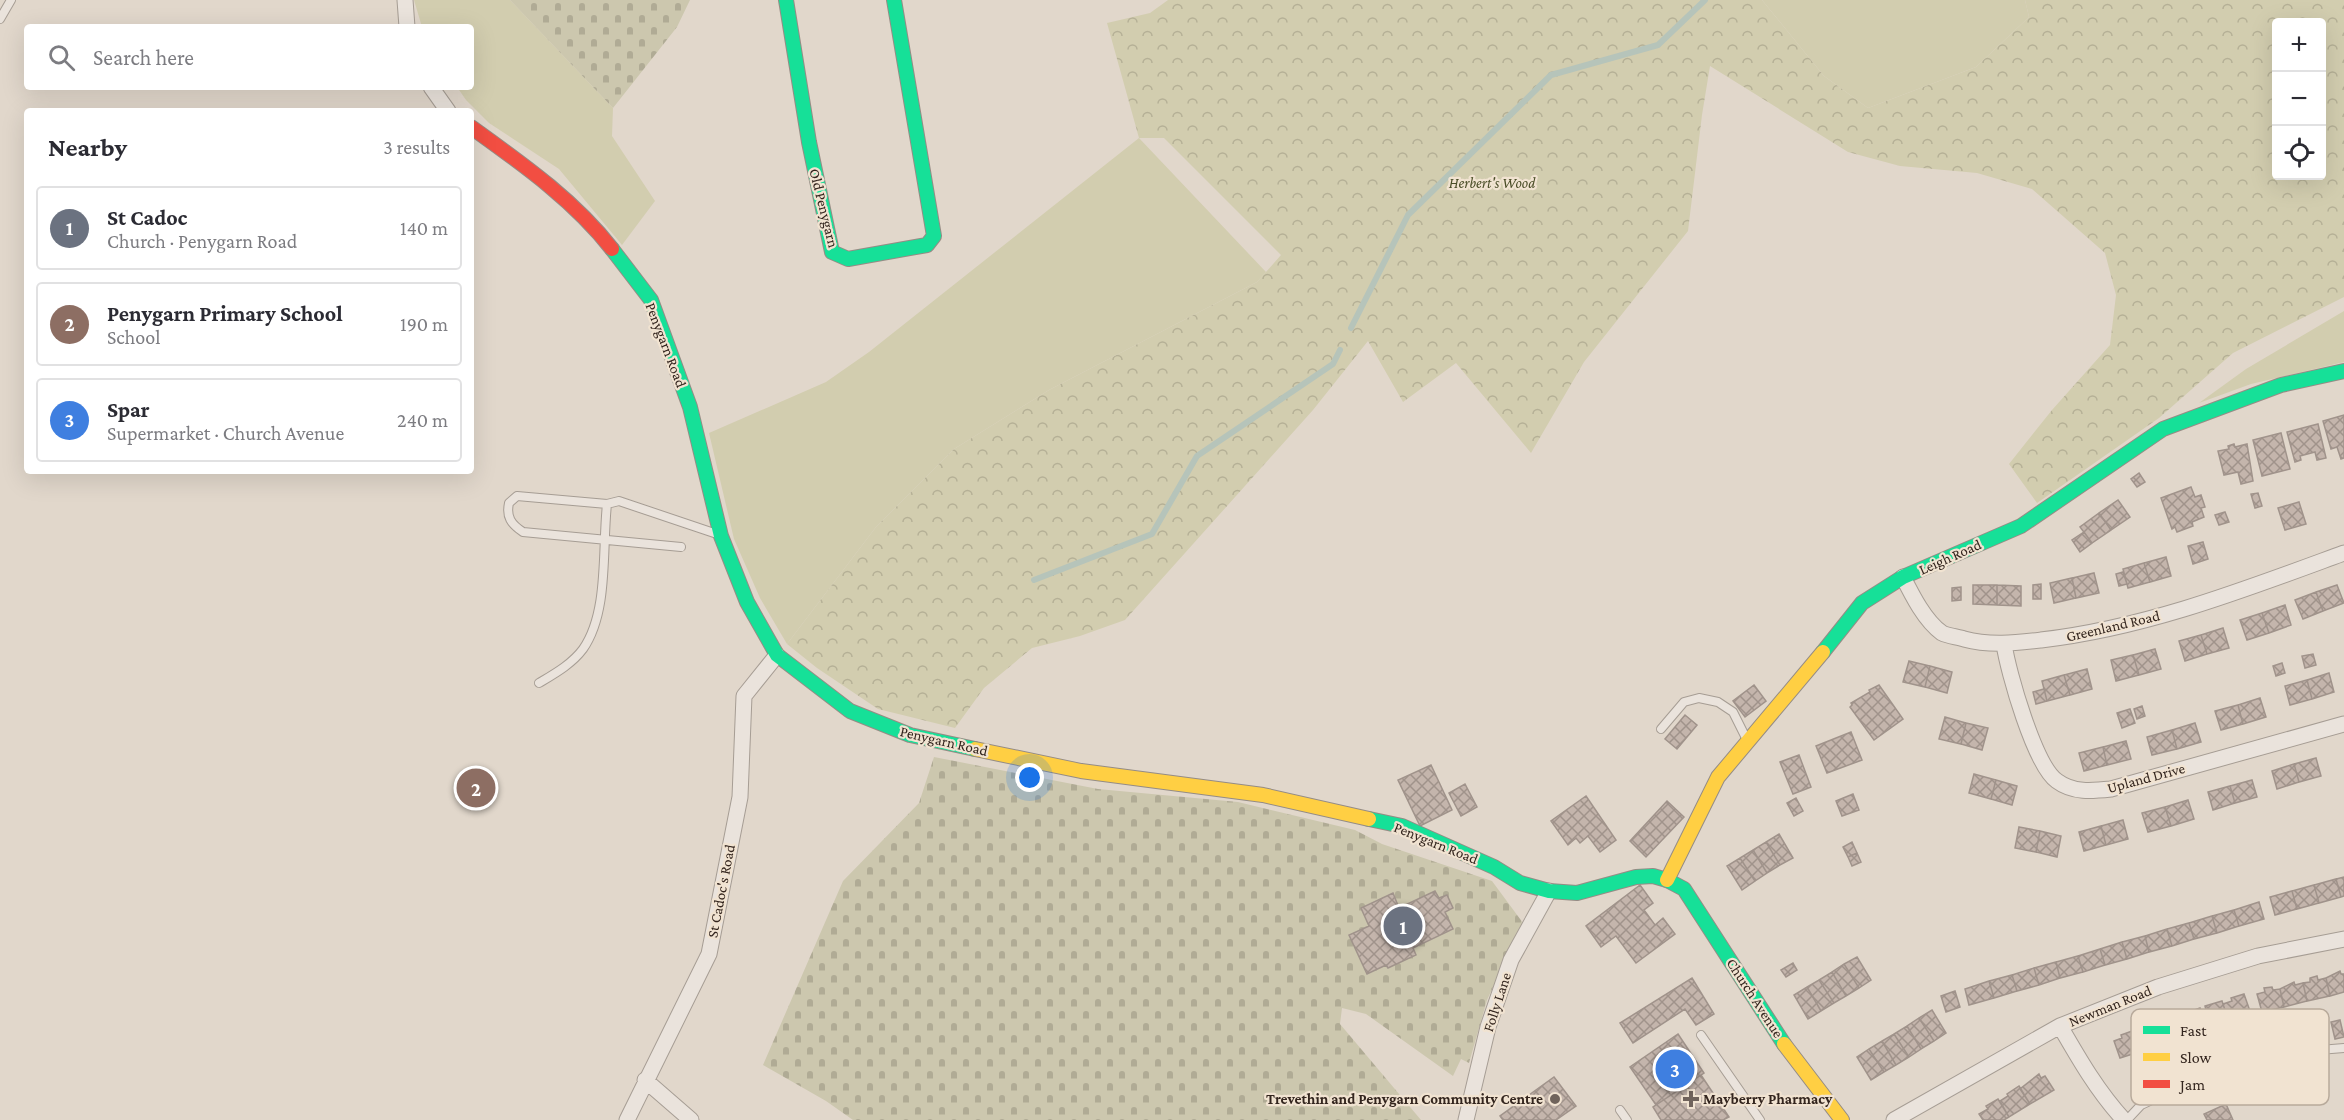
<!DOCTYPE html>
<html lang="en">
<head>
<meta charset="utf-8">
<style>
	:root { --surface:#fff; --page:#f7f7f7; --text:#2b2b33; --muted:#7c7c81; --line:#e1e1e2; --accent:#111827 }
	body { margin:0; font-family:"Crimson Pro",serif; background:var(--page); color:var(--text) }
	.controls { position:absolute; right:18px; top:18px; display:grid; overflow:hidden; border-radius:6px; box-shadow:0 6px 24px #0002 }
	.controls button { width:54px; height:54px; display:grid; place-items:center; padding:0; border:0; border-bottom:2px solid var(--line); background:var(--surface); color:var(--text); font:30px sans-serif }
	.you { position:absolute; left:1030px; top:778px; width:21px; height:21px; margin:-15px; border:4px solid #fff; border-radius:50%; background:#1a73e8; box-shadow:0 0 0 9px #1a73e833 }
	.badge { display:grid; place-items:center; width:39px; height:39px; border-radius:50%; background:var(--accent); color:#fff; font-size:20px; font-weight:700 }
	.pin { position:absolute; translate:-50% -50%; border:3px solid #fff; box-shadow:0 2px 6px #0006 }
	.list { margin:0; padding:0; list-style:none }
	h2 { display:flex; justify-content:space-between; align-items:center; height:78px; margin:0; padding:0 24px; font-size:26px }
	h2 small { font-size:20px; font-weight:400; color:var(--muted) }
	.list li { display:grid; grid-template-columns:39px 1fr auto; gap:18px; align-items:center; box-sizing:border-box; height:84px; margin:0 12px 12px; padding:0 12px; border:2px solid var(--line); border-radius:6px }
	.list b { display:block; font-size:22px; white-space:nowrap }
	.list p { margin:0; font-size:20px; white-space:nowrap; color:var(--muted) }
	.list em { font-size:20px; font-style:normal; color:var(--muted) }
	.icon { flex:none; width:33px; height:33px; fill:none; stroke:currentColor; stroke-width:2; stroke-linecap:round; stroke-linejoin:round }
	.map { position:relative; flex:none; width:2344px; height:1120px; overflow:hidden }
	.search { position:absolute; background:var(--surface); box-shadow:0 6px 24px #0002; left:24px; top:24px; width:450px; height:66px; display:flex; align-items:center; gap:15px; box-sizing:border-box; padding:0 21px; border-radius:6px; color:var(--muted); font-size:22px }
	.panel { position:absolute; background:var(--surface); box-shadow:0 6px 24px #0002; left:24px; top:108px; width:450px; height:366px; border-radius:6px }
	.map>svg:first-child { display:block }
	.green { fill:#d2cdaf }
	.forest { fill:url(#forest-crowns); fill-rule:evenodd }
	.cemetery { fill:url(#cemetery-stones) }
	.lines { fill:none; stroke-linecap:round; stroke-linejoin:round }
	.stream { stroke:#b6c4ba; stroke-width:6 }
	.building { fill:url(#building-cross-hatch); stroke:#a0938b; stroke-width:1.5 }
	.lane-casing { stroke:#a69d94; stroke-width:10 }
	.street-casing { stroke:#a69d94; stroke-width:17 }
	.fast-casing { stroke:#958c85; stroke-width:16 }
	.slow-casing { stroke:#958c85; stroke-width:16 }
	.jam-casing { stroke:#958c85; stroke-width:16 }
	.lane { stroke:#eae3dc; stroke-width:8 }
	.street { stroke:#eae3dc; stroke-width:15 }
	.fast { stroke:#16e098; stroke-width:14 }
	.slow { stroke:#ffcf43; stroke-width:14 }
	.jam { stroke:#f24e42; stroke-width:14 }
	.poi-dot { fill:#70635b; stroke:#f1e3d1; stroke-width:2 }
	.labels { text-anchor:middle; stroke-width:4.5; stroke-linejoin:round; paint-order:stroke }
	.park-label { font-size:15px; font-style:italic; fill:#4a4d27; stroke:#f1e3d1 }
	.street-label { font-size:15px; fill:#33251e; stroke:#f1e3d1 }
	.poi-label { font-size:15px; font-weight:bold; fill:#33251e; stroke:#f1e3d1; text-anchor:end }
	.key { fill:#f1e3d1; stroke:#b8aa9b; stroke-width:1.5 }
	.key-label { font-size:16px; fill:#33251e }
</style>
</head>
<body>
<div class="map">
<svg width="2344" height="1120" viewBox="0 0 2344 1120">
	<defs>
		<pattern id="forest-crowns" width="20" height="18" patternUnits="userSpaceOnUse" patternTransform="scale(1.5)"><rect width="20" height="18" fill="#d2cdaf"/><path d="M2 6a3 3 0 1 1 6 0M12 15a3 3 0 1 1 6 0" fill="none" stroke="#b5b096"/></pattern>
		<pattern id="cemetery-stones" width="16" height="16" patternUnits="userSpaceOnUse" patternTransform="scale(1.5)"><rect width="16" height="16" fill="#ccc7ae"/><path d="M2 7V4a2 2 0 0 1 4 0v3zM10 15v-3a2 2 0 0 1 4 0v3z" fill="#b0ab95"/></pattern>
		<pattern id="building-cross-hatch" width="8" height="8" patternUnits="userSpaceOnUse" patternTransform="scale(1.5)"><rect width="8" height="8" fill="#c4b5ac"/><path d="M0 0l8 8M0 8l8-8" fill="none" stroke="#a0938b"/></pattern>
	</defs>
	<rect width="100%" height="100%" fill="#e1d7cb"/>
	<path class="green" d="M 414,0 L 510,0 L 613,108 L 612,136 L 655,201 L 622,245 L 559,169 L 489,123 L 466,100 L 457,87 L 471,87 L 471,27 L 422,27 Z
		M 1762,0 L 2025,0 L 2029,17 L 1976,67 L 1868,108 L 1824,76 Z
		M 1139,138 L 1266,272 L 1257,282 L 1049,390 L 954,449 L 876,527 L 787,644 L 760,598 L 734,539 L 709,433 L 826,382 L 869,352 Z
		M 2344,311 L 2344,362 L 2251,384 L 2199,403 L 2246,369 Z"/>
	<path class="forest" d="M 1168,0 L 1762,0 L 1824,76 L 1868,108 L 1976,67 L 2029,17 L 2025,0 L 2344,0 L 2344,297 L 2233,353 L 2159,418 L 2037,503 L 2009,464 L 2052,410 L 2110,345 L 2116,295 L 2105,253 L 2032,189 L 1977,173 L 1900,166 L 1848,152 L 1710,66 L 1702,115 L 1688,231 L 1584,362 L 1531,453 L 1456,363 L 1403,402 L 1368,341 L 1313,410 L 1125,620 L 1080,636 L 1032,648 L 984,688 L 955,728 L 878,709 L 817,668 L 787,644 L 876,527 L 954,449 L 1049,390 L 1257,282 L 1281,255 L 1164,138 L 1139,138 L 1107,23 L 1150,13 ZM 2276,22 L 2322,22 L 2322,176 L 2276,176 Z"/>
	<path class="cemetery" d="M 510,0 L 690,0 L 677,27 L 613,108 Z
		M 934,757 L 1098,789 L 1238,802 L 1355,830 L 1382,844 L 1492,881 L 1523,923 L 1487,1000 L 1469,1063 L 1461,1059 L 1453,1076 L 1366,1014 L 1342,1008 L 1340,1024 L 1421,1120 L 853,1120 L 826,1101 L 763,1065 L 843,881 L 919,803 Z"/>
	<g class="lines">
		<path class="stream" d="M 1351,328 L 1408,215 L 1551,75 L 1658,45 L 1705,0
			M 1034,580 L 1152,534 L 1197,456 L 1333,364 L 1340,350"/>
	</g>
	<path class="building" d="M 2344,415 L 2344,458 L 2341,459 L 2337,447 L 2331,449 L 2323,421 Z
		M 2318,424 L 2326,458 L 2317,460 L 2315,452 L 2300,456 L 2301,460 L 2295,462 L 2287,432 Z
		M 2281,433 L 2290,469 L 2262,476 L 2253,440 Z
		M 2234,444 L 2235,447 L 2247,444 L 2253,481 L 2241,484 L 2238,472 L 2224,475 L 2218,451 L 2229,449 L 2228,446 Z
		M 2139,473 L 2145,482 L 2137,487 L 2131,479 Z
		M 2191,487 L 2195,497 L 2201,495 L 2205,507 L 2201,508 L 2204,517 L 2192,522 L 2193,526 L 2177,532 L 2175,527 L 2172,529 L 2161,498 Z
		M 2258,493 L 2262,506 L 2255,508 L 2251,494 Z
		M 2118,500 L 2130,517 L 2111,530 L 2099,513 Z
		M 2299,502 L 2306,524 L 2285,530 L 2278,508 Z
		M 2225,512 L 2229,522 L 2219,525 L 2215,515 Z
		M 2099,513 L 2111,530 L 2092,543 L 2080,527 Z
		M 2084,532 L 2092,543 L 2080,552 L 2072,540 Z
		M 2203,542 L 2208,559 L 2193,564 L 2188,546 Z
		M 2166,557 L 2171,576 L 2150,582 L 2144,563 Z
		M 2144,563 L 2150,582 L 2128,588 L 2123,569 Z
		M 2123,572 L 2127,584 L 2119,586 L 2116,574 Z
		M 2094,573 L 2099,593 L 2076,598 L 2072,578 Z
		M 2072,578 L 2076,598 L 2054,603 L 2050,583 Z
		M 2041,584 L 2041,599 L 2033,599 L 2033,585 Z
		M 1973,585 L 1997,585 L 1997,605 L 1973,604 Z
		M 1997,585 L 2021,586 L 2021,606 L 1997,605 Z
		M 2337,585 L 2344,603 L 2323,611 L 2316,592 Z
		M 1961,587 L 1961,600 L 1952,601 L 1952,588 Z
		M 2316,592 L 2323,611 L 2303,619 L 2295,600 Z
		M 2285,605 L 2291,625 L 2269,633 L 2262,613 Z
		M 2262,613 L 2269,633 L 2247,640 L 2240,620 Z
		M 2223,628 L 2229,648 L 2207,654 L 2201,635 Z
		M 2201,635 L 2207,654 L 2185,661 L 2179,641 Z
		M 2155,649 L 2161,669 L 2139,675 L 2133,655 Z
		M 2313,654 L 2316,665 L 2305,668 L 2302,656 Z
		M 2133,655 L 2139,675 L 2116,681 L 2111,660 Z
		M 1909,661 L 1930,666 L 1925,687 L 1903,682 Z
		M 2282,663 L 2285,673 L 2276,676 L 2273,666 Z
		M 1930,666 L 1952,672 L 1947,693 L 1925,687 Z
		M 2087,669 L 2092,689 L 2070,695 L 2064,675 Z
		M 2329,673 L 2334,692 L 2312,699 L 2307,680 Z
		M 2064,675 L 2070,695 L 2047,701 L 2042,681 Z
		M 2307,680 L 2312,699 L 2290,705 L 2285,686 Z
		M 1754,685 L 1766,701 L 1745,717 L 1733,701 Z
		M 1879,685 L 1903,719 L 1874,740 L 1850,707 L 1852,705 L 1851,703 L 1870,692 L 1869,690 Z
		M 2044,689 L 2047,701 L 2036,704 L 2033,692 Z
		M 2260,698 L 2266,717 L 2243,724 L 2238,705 Z
		M 2238,705 L 2243,724 L 2221,730 L 2215,711 Z
		M 2142,706 L 2145,716 L 2137,719 L 2134,709 Z
		M 2130,709 L 2135,723 L 2122,728 L 2117,713 Z
		M 1685,715 L 1697,725 L 1677,749 L 1665,739 Z
		M 1945,717 L 1966,723 L 1961,744 L 1939,739 Z
		M 1966,723 L 1988,728 L 1982,750 L 1961,744 Z
		M 2195,723 L 2201,742 L 2177,749 L 2172,730 Z
		M 2172,730 L 2177,749 L 2152,755 L 2147,737 Z
		M 1851,732 L 1862,760 L 1827,773 L 1816,746 Z
		M 2126,741 L 2131,759 L 2107,765 L 2103,747 Z
		M 2103,747 L 2107,765 L 2084,771 L 2079,753 Z
		M 1799,755 L 1811,787 L 1793,794 L 1780,762 Z
		M 2316,758 L 2321,776 L 2299,782 L 2294,764 Z
		M 2294,764 L 2299,782 L 2277,789 L 2272,771 Z
		M 1431,765 L 1452,810 L 1420,826 L 1398,780 Z
		M 1974,774 L 1996,780 L 1991,799 L 1969,793 Z
		M 1996,780 L 2017,786 L 2012,805 L 1991,799 Z
		M 2252,780 L 2257,797 L 2235,803 L 2230,786 Z
		M 1465,784 L 1477,807 L 1461,816 L 1449,793 Z
		M 2230,786 L 2235,803 L 2213,810 L 2208,792 Z
		M 1853,794 L 1859,810 L 1842,816 L 1836,801 Z
		M 1586,796 L 1616,840 L 1600,852 L 1588,836 L 1580,843 L 1576,838 L 1568,845 L 1551,821 Z
		M 1796,798 L 1803,811 L 1794,816 L 1787,803 Z
		M 2188,800 L 2194,819 L 2171,826 L 2165,807 Z
		M 1667,801 L 1684,817 L 1646,857 L 1630,841 Z
		M 2165,807 L 2171,826 L 2148,832 L 2142,813 Z
		M 2123,820 L 2128,839 L 2106,845 L 2101,826 Z
		M 2101,826 L 2106,845 L 2084,851 L 2079,832 Z
		M 2019,827 L 2040,831 L 2036,852 L 2015,848 Z
		M 2040,831 L 2061,836 L 2057,857 L 2036,852 Z
		M 1779,834 L 1793,858 L 1780,865 L 1766,842 Z
		M 1766,842 L 1780,865 L 1767,873 L 1753,850 Z
		M 1852,842 L 1857,853 L 1848,857 L 1843,847 Z
		M 1753,850 L 1767,873 L 1755,881 L 1740,858 Z
		M 1857,853 L 1861,862 L 1852,866 L 1848,857 Z
		M 1740,858 L 1755,881 L 1742,890 L 1727,866 Z
		M 2344,877 L 2344,896 L 2341,897 L 2336,879 Z
		M 2336,879 L 2341,897 L 2319,903 L 2314,885 Z
		M 1640,885 L 1653,903 L 1644,910 L 1655,925 L 1663,918 L 1675,934 L 1636,963 L 1616,936 L 1601,947 L 1586,926 Z
		M 2314,885 L 2319,903 L 2297,909 L 2292,891 Z
		M 1435,891 L 1439,898 L 1447,895 L 1453,908 L 1445,912 L 1453,929 L 1413,948 L 1416,955 L 1388,968 L 1386,965 L 1367,974 L 1349,935 L 1369,926 L 1361,908 L 1393,893 L 1399,908 Z
		M 2292,891 L 2297,909 L 2275,915 L 2270,897 Z
		M 2259,902 L 2264,919 L 2239,926 L 2234,910 Z
		M 2234,910 L 2239,926 L 2217,933 L 2212,916 Z
		M 2212,916 L 2217,933 L 2194,939 L 2189,923 Z
		M 2189,923 L 2194,939 L 2172,946 L 2167,929 Z
		M 2167,929 L 2172,946 L 2149,952 L 2145,936 Z
		M 2145,936 L 2149,952 L 2127,959 L 2122,942 Z
		M 2122,942 L 2127,959 L 2105,965 L 2100,949 Z
		M 2100,949 L 2105,965 L 2083,972 L 2078,956 Z
		M 2078,956 L 2083,972 L 2060,978 L 2056,962 Z
		M 1857,957 L 1871,980 L 1859,988 L 1844,964 Z
		M 2056,962 L 2060,978 L 2039,985 L 2034,968 Z
		M 1793,963 L 1797,970 L 1786,977 L 1781,970 Z
		M 1844,964 L 1859,988 L 1846,996 L 1832,972 Z
		M 2034,968 L 2039,985 L 2017,991 L 2012,975 Z
		M 2340,971 L 2341,974 L 2344,974 L 2344,992 L 2330,996 L 2326,978 Z
		M 1832,972 L 1846,996 L 1834,1003 L 1819,980 Z
		M 2012,975 L 2017,991 L 1994,998 L 1989,981 Z
		M 2317,976 L 2318,980 L 2326,978 L 2330,996 L 2307,1001 L 2303,983 L 2310,982 L 2310,978 Z
		M 1692,978 L 1714,1014 L 1696,1025 L 1685,1009 L 1633,1043 L 1620,1023 Z
		M 1819,980 L 1834,1003 L 1821,1011 L 1807,987 Z
		M 1989,981 L 1994,998 L 1969,1005 L 1965,989 Z
		M 2294,982 L 2295,985 L 2303,983 L 2307,1001 L 2284,1007 L 2280,989 Z
		M 1807,987 L 1821,1011 L 1808,1019 L 1794,995 Z
		M 2272,987 L 2273,990 L 2280,989 L 2284,1007 L 2262,1012 L 2257,994 L 2265,992 L 2264,988 Z
		M 1955,991 L 1960,1007 L 1946,1012 L 1941,996 Z
		M 2244,994 L 2251,1014 L 2229,1022 L 2223,1004 L 2232,1001 L 2231,998 Z
		M 2222,1001 L 2229,1022 L 2207,1029 L 2201,1012 L 2206,1010 L 2205,1006 Z
		M 2200,1008 L 2207,1029 L 2185,1036 L 2179,1019 L 2187,1016 L 2186,1013 Z
		M 1932,1010 L 1946,1033 L 1934,1041 L 1919,1018 Z
		M 1919,1018 L 1934,1041 L 1921,1049 L 1907,1026 Z
		M 2340,1020 L 2344,1037 L 2335,1039 L 2331,1022 Z
		M 1907,1026 L 1921,1049 L 1909,1057 L 1894,1034 Z
		M 2135,1030 L 2142,1051 L 2120,1058 L 2114,1041 L 2122,1038 L 2121,1035 Z
		M 1678,1034 L 1704,1073 L 1656,1105 L 1630,1067 Z
		M 1894,1034 L 1909,1057 L 1896,1065 L 1882,1041 Z
		M 1882,1041 L 1896,1065 L 1884,1072 L 1869,1049 Z
		M 1869,1049 L 1884,1072 L 1871,1080 L 1857,1057 Z
		M 2039,1074 L 2041,1078 L 2045,1076 L 2054,1090 L 2030,1104 L 2020,1089 Z
		M 1701,1075 L 1729,1117 L 1723,1120 L 1661,1120 L 1653,1107 Z
		M 1554,1077 L 1576,1106 L 1556,1120 L 1503,1120 L 1500,1116 Z
		M 2019,1086 L 2030,1104 L 2009,1117 L 2000,1101 L 2008,1096 L 2007,1094 Z
		M 1998,1099 L 2009,1117 L 2004,1120 L 1983,1120 L 1979,1114 L 1988,1109 L 1986,1106 Z
		M 2226,1104 L 2233,1120 L 2207,1120 L 2204,1114 Z"/>
	<g class="lines">
		<defs>
			<path id="lane" d="M 0,19 L 11,0
				M 607,504 L 517,496 L 509,503 C 506,517 511,524 523,532 L 681,547
				M 539,683 C 554,674 572,664 583,649 C 609,612 602,549 607,504 L 619,501 L 717,534
				M 1661,729 L 1684,702 L 1699,698 L 1718,702 L 1733,712 L 1746,738
				M 1701,1035 L 1760,1120
				M 1620,1110 L 1627,1120
				M 2127,1120 L 2141,1105 L 2236,1061 L 2284,1053 L 2344,1048"/>
			<path id="street" d="M 405,0 L 407,27
				M 431,87 L 448,111
				M 1903,577 C 1912,595 1925,621 1942,633 C 1948,636 1958,637 1964,639 C 1990,646 2015,643 2041,640 C 2146,628 2246,589 2344,553
				M 2004,644 C 2008,672 2035,766 2057,781 C 2073,793 2092,791 2111,789 L 2344,724
				M 2060,1026 C 2079,1059 2098,1092 2124,1120
				M 645,1080 L 691,1120
				M 627,1120 L 709,954 L 740,797 L 744,696 L 777,655
				M 1466,1120 L 1488,1027 L 1511,960 L 1549,891
				M 1894,1120 L 2060,1026 L 2158,987 L 2258,956 L 2344,939"/>
			<path id="fast" d="M 786,0 L 809,142 L 832,252 L 848,259 L 927,245 L 934,236 L 894,0
				M 612,249 L 651,300 L 690,407 L 721,536 L 747,602 L 777,655 L 850,711 L 910,735 L 975,749
				M 1823,652 L 1862,603 L 1903,577 L 2021,526 L 2163,429 L 2281,385 L 2344,371
				M 1369,819 L 1402,826 L 1494,867 L 1520,883 L 1549,891 L 1577,893 L 1636,877 L 1653,876 L 1667,880 L 1684,889 L 1784,1044"/>
			<path id="slow" d="M 975,749 L 1081,771 L 1263,795 L 1369,819
				M 1667,880 L 1718,777 L 1823,652
				M 1784,1044 L 1842,1120"/>
			<path id="jam" d="M 471,127 C 521,163 574,200 612,249"/>
		</defs>
		<use href="#lane" class="lane-casing"/>
		<use href="#street" class="street-casing"/>
		<use href="#fast" class="fast-casing"/>
		<use href="#slow" class="slow-casing"/>
		<use href="#jam" class="jam-casing"/>
		<use href="#lane" class="lane"/>
		<use href="#street" class="street"/>
		<use href="#fast" class="fast"/>
		<use href="#slow" class="slow"/>
		<use href="#jam" class="jam"/>
	</g>
	<g class="poi-dot">
		<circle cx="1555" cy="1099" r="6"/>
		<path d="M1688 1090h6v6h6v6h-6v6h-6v-6h-6v-6h6z"/>
	</g>
	<g class="labels">
		<g class="park-label">
			<text x="1492" y="188">Herbert's Wood</text>
		</g>
		<g class="street-label">
			<text transform="translate(824 208) rotate(76)" y="5">Old Penygarn</text>
			<text transform="translate(666 345) rotate(69)" y="5">Penygarn Road</text>
			<text transform="translate(1950 557) rotate(-24)" y="5">Leigh Road</text>
			<text transform="translate(2113 626) rotate(-13)" y="5">Greenland Road</text>
			<text transform="translate(944 741) rotate(13)" y="5">Penygarn Road</text>
			<text transform="translate(2146 778) rotate(-15)" y="5">Upland Drive</text>
			<text transform="translate(1436 843) rotate(22)" y="5">Penygarn Road</text>
			<text transform="translate(721 891) rotate(-79)" y="5">St Cadoc's Road</text>
			<text transform="translate(1755 998) rotate(57)" y="5">Church Avenue</text>
			<text transform="translate(1497 1002) rotate(-72)" y="5">Folly Lane</text>
			<text transform="translate(2110 1006) rotate(-22)" y="5">Newman Road</text>
		</g>
		<g class="poi-label">
			<text x="1543" y="1104">Trevethin and Penygarn Community Centre</text>
			<text x="1703" y="1104" text-anchor="start">Mayberry Pharmacy</text>
		</g>
	</g>
	<rect x="2131" y="1009" width="198" height="96" rx="9" class="key"/>
	<rect x="2143" y="1026" width="27" height="8" fill="#16e098"/>
	<rect x="2143" y="1053" width="27" height="8" fill="#ffcf43"/>
	<rect x="2143" y="1080" width="27" height="8" fill="#f24e42"/>
	<g class="key-label">
		<text x="2180" y="1036">Fast</text>
		<text x="2180" y="1063">Slow</text>
		<text x="2180" y="1090">Jam</text>
	</g>
</svg>
<div class="controls">
<button>+</button>
<button>−</button>
<button><svg class="icon" aria-label="locate" viewBox="0 0 24 24"><circle cx="12" cy="12" r="6"/><path d="M12 2v4M12 18v4M2 12h4M18 12h4"/></svg></button>
</div>
<div class="you"></div>
<div class="pin badge" style="left:1403px;top:926px;background:#6b7280">1</div>
<div class="pin badge" style="left:476px;top:788px;background:#8d6e63">2</div>
<div class="pin badge" style="left:1675px;top:1069px;background:#3f7fe0">3</div>
<div class="search"><svg class="icon" aria-label="search" viewBox="0 0 24 24"><circle cx="10" cy="10" r="6"/><path d="M15 15l6 6"/></svg>Search here</div>
<section class="panel">
<h2>Nearby<small>3 results</small></h2>
<ul class="list">
<li><span class="badge" style="background:#6b7280">1</span><div><b>St Cadoc</b><p>Church · Penygarn Road</p></div><em>140 m</em></li>
<li><span class="badge" style="background:#8d6e63">2</span><div><b>Penygarn Primary School</b><p>School</p></div><em>190 m</em></li>
<li><span class="badge" style="background:#3f7fe0">3</span><div><b>Spar</b><p>Supermarket · Church Avenue</p></div><em>240 m</em></li>
</ul>
</section>
</div>
</body>
</html>
